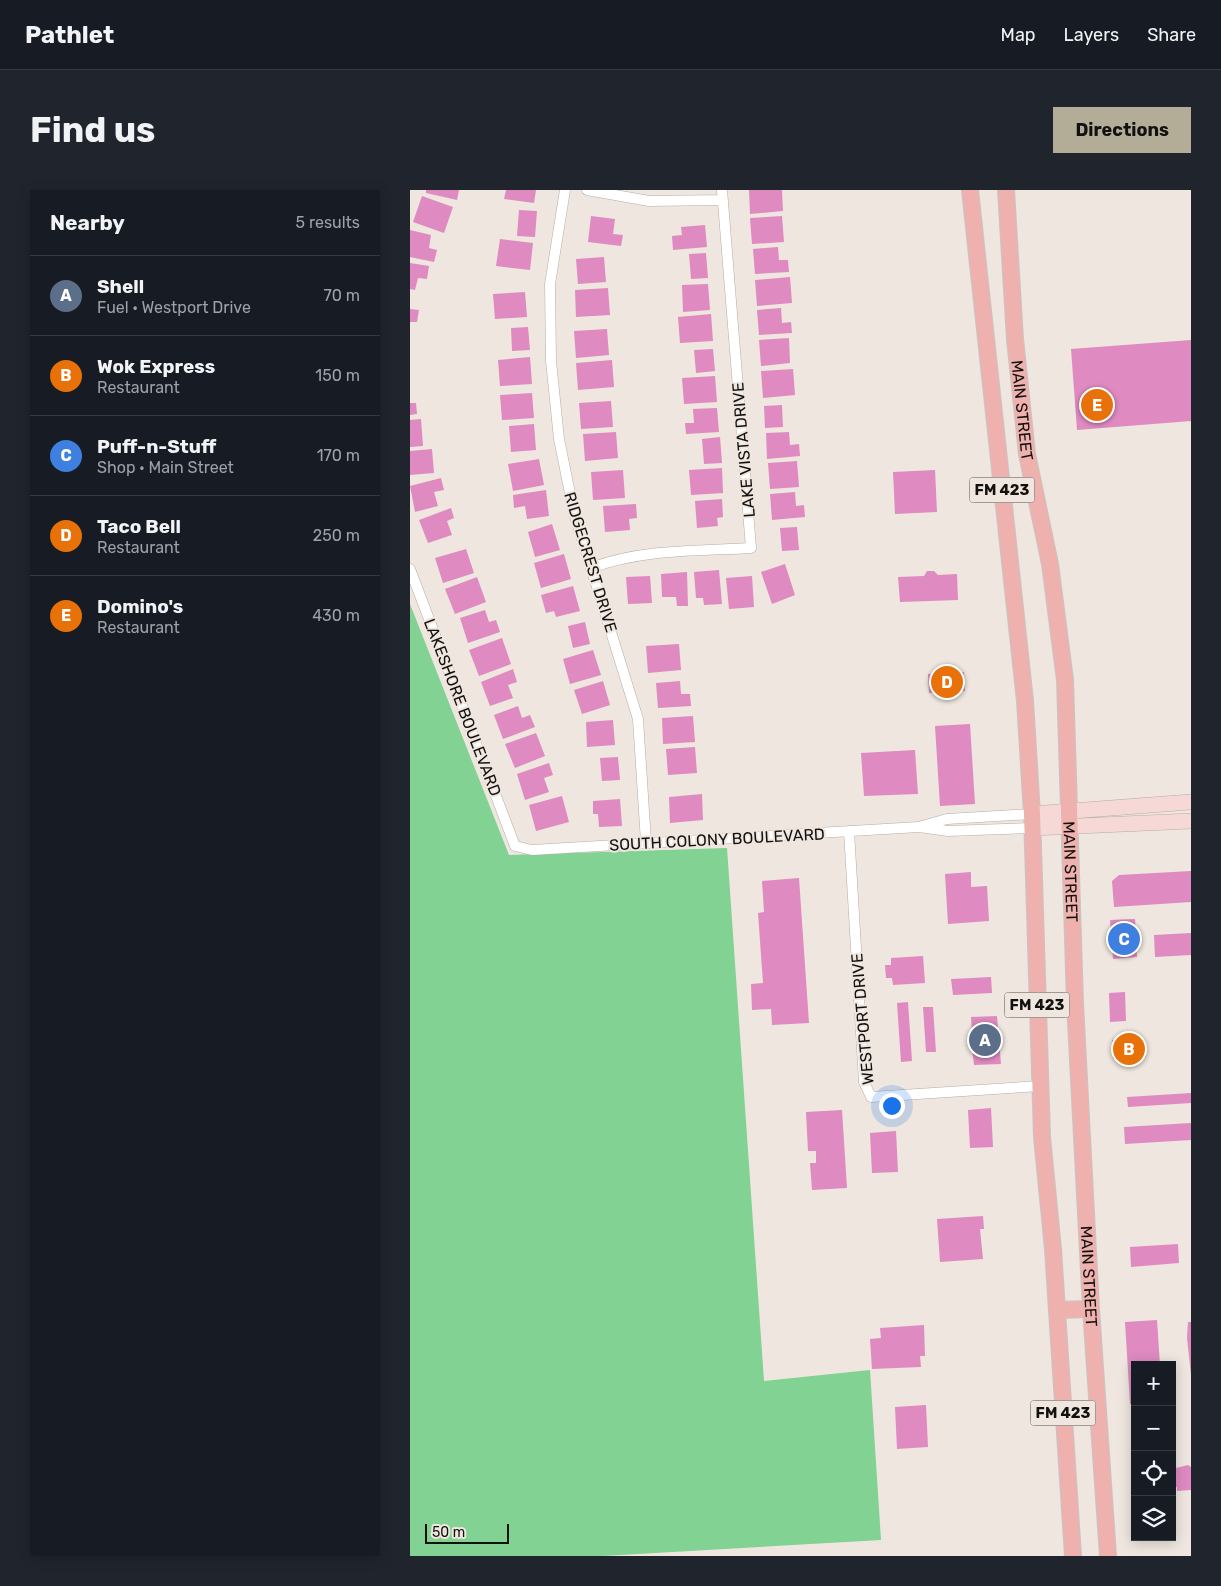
<!DOCTYPE html>
<html lang="en">
<head>
<meta charset="utf-8">
<style>
	:root { --surface:#171b24; --page:#20242c; --text:#f1f3f6; --muted:#9ea1a6; --line:#363941; --accent:#b3ad98 }
	body { margin:0; font-family:Rubik,sans-serif; background:var(--page); color:var(--text) }
	.controls { position:absolute; right:15px; bottom:15px; display:grid; overflow:hidden; border-radius:0px; box-shadow:0 2px 12px #0003 }
	.controls button { width:45px; height:45px; display:grid; place-items:center; padding:0; border:0; border-bottom:1px solid var(--line); background:var(--surface); color:var(--text); font:25px sans-serif }
	.scale { position:absolute; left:15px; bottom:12px; width:84px; box-sizing:border-box; padding-left:5px; border:2px solid #13100e; border-top:0; font-size:14px; line-height:18px; white-space:nowrap; color:#13100e; -webkit-text-stroke:4px #eee6df; paint-order:stroke }
	.you { position:absolute; left:481px; top:915px; width:18px; height:18px; margin:-12px; border:4px solid #fff; border-radius:50%; background:#1a73e8; box-shadow:0 0 0 8px #1a73e833 }
	.badge { display:grid; place-items:center; width:32px; height:32px; border-radius:50%; background:var(--accent); color:#fff; font-size:16px; font-weight:700 }
	.pin { position:absolute; translate:-50% -50%; border:2px solid #fff; box-shadow:0 1px 5px #0006 }
	.list { margin:0; padding:0; list-style:none }
	h2 { display:flex; justify-content:space-between; align-items:center; height:65px; margin:0; padding:0 20px; font-size:21px }
	h2 small { font-size:16px; font-weight:400; color:var(--muted) }
	.list li { display:grid; grid-template-columns:32px 1fr auto; gap:15px; align-items:center; box-sizing:border-box; height:80px; padding:0 20px; border-top:1px solid var(--line) }
	.list b { display:block; font-size:19px; white-space:nowrap }
	.list p { margin:0; font-size:16px; white-space:nowrap; color:var(--muted) }
	.list em { font-size:16px; font-style:normal; color:var(--muted) }
	.icon { flex:none; width:28px; height:28px; fill:none; stroke:currentColor; stroke-width:2; stroke-linecap:round; stroke-linejoin:round }
	.map { position:relative; flex:none; width:781px; height:1366px; overflow:hidden; border-radius:0px }
	header { display:flex; align-items:center; gap:30px; box-sizing:border-box; height:70px; padding:0 25px; background:var(--surface); border-bottom:1px solid var(--line) }
	header strong { font-size:24px }
	nav { display:flex; gap:28px; margin-inline-start:auto; font-size:18px }
	.intro { display:flex; align-items:center; justify-content:space-between; box-sizing:border-box; height:120px; padding:0 30px }
	h1 { margin:0; font-size:35px }
	.button { padding:12px 22px; border-radius:0px; background:var(--accent); color:#111; font-size:18px; font-weight:700 }
	main { display:flex; gap:30px; padding:0 30px }
	aside { flex:1; background:var(--surface); border-radius:0px; box-shadow:0 2px 12px #0003 }
	.map>svg:first-child { display:block }
	.green { fill:#81d293 }
	.building { fill:#df8ac1 }
	.lines { fill:none; stroke-linecap:round; stroke-linejoin:round }
	.minor-casing { stroke:#b5ada6; stroke-width:11 }
	.secondary-casing { stroke:#b5ada6; stroke-width:16 }
	.primary-casing { stroke:#c6c6c5; stroke-width:18 }
	.minor { stroke:#fff; stroke-width:10 }
	.secondary { stroke:#f6d8d6; stroke-width:15 }
	.primary { stroke:#eeb1ad; stroke-width:16 }
	.labels { text-anchor:middle; stroke-width:4; stroke-linejoin:round; paint-order:stroke }
	.shield { fill:#eee6df; stroke:#55504d; stroke-width:1 }
	.shield-label { font-size:15px; font-weight:bold; fill:#13100e }
	.street-label { font-size:16px; fill:#13100e; stroke:#eee6df }
</style>
</head>
<body>
<header>
<strong>Pathlet</strong>
<nav><a>Map</a><a>Layers</a><a>Share</a></nav>
</header>
<div class="intro"><h1>Find us</h1><a class="button">Directions</a></div>
<main>
<aside>
<h2>Nearby<small>5 results</small></h2>
<ul class="list">
<li><span class="badge" style="background:#5c6f8a">A</span><div><b>Shell</b><p>Fuel · Westport Drive</p></div><em>70 m</em></li>
<li><span class="badge" style="background:#e8710a">B</span><div><b>Wok Express</b><p>Restaurant</p></div><em>150 m</em></li>
<li><span class="badge" style="background:#3f7fe0">C</span><div><b>Puff-n-Stuff</b><p>Shop · Main Street</p></div><em>170 m</em></li>
<li><span class="badge" style="background:#e8710a">D</span><div><b>Taco Bell</b><p>Restaurant</p></div><em>250 m</em></li>
<li><span class="badge" style="background:#e8710a">E</span><div><b>Domino's</b><p>Restaurant</p></div><em>430 m</em></li>
</ul>
</aside>
<div class="map">
<svg width="781" height="1366" viewBox="0 0 781 1366">
	<rect width="100%" height="100%" fill="#eee6df"/>
	<path class="green" d="M 0,414 L 99,665 L 317,658 L 354,1191 L 460,1180 L 471,1350 L 193,1366 L 0,1366 Z"/>
	<path class="building" d="M 16,0 L 49,0 L 47,10 L 16,3 Z
		M 96,0 L 126,0 L 124,13 L 94,9 Z
		M 339,0 L 372,0 L 373,21 L 340,24 Z
		M 12,6 L 43,17 L 34,43 L 3,32 Z
		M 109,20 L 127,21 L 125,47 L 107,46 Z
		M 181,26 L 205,29 L 203,44 L 213,45 L 211,56 L 178,52 Z
		M 372,26 L 374,52 L 342,54 L 340,28 Z
		M 295,35 L 297,57 L 263,60 L 262,46 L 272,45 L 271,37 Z
		M 0,40 L 21,45 L 19,58 L 27,60 L 24,72 L 0,67 Z
		M 90,49 L 123,53 L 120,80 L 86,76 Z
		M 368,57 L 369,70 L 378,70 L 379,82 L 345,84 L 343,59 Z
		M 296,63 L 298,88 L 281,89 L 279,64 Z
		M 194,67 L 196,92 L 168,94 L 166,69 Z
		M 0,73 L 19,76 L 17,89 L 8,88 L 5,100 L 0,99 Z
		M 380,87 L 382,113 L 347,116 L 345,90 Z
		M 298,94 L 300,120 L 273,122 L 272,95 Z
		M 198,98 L 200,125 L 166,127 L 165,100 Z
		M 115,102 L 117,127 L 85,129 L 83,104 Z
		M 371,118 L 372,133 L 381,132 L 382,143 L 349,145 L 347,120 Z
		M 0,119 L 9,120 L 7,132 L 0,132 Z
		M 301,124 L 303,151 L 270,153 L 268,127 Z
		M 118,137 L 120,160 L 102,161 L 101,138 Z
		M 197,139 L 199,165 L 166,168 L 164,141 Z
		M 379,148 L 380,173 L 351,176 L 349,150 Z
		M 781,150 L 781,231 L 667,240 L 661,159 Z
		M 303,159 L 305,181 L 286,183 L 284,160 Z
		M 120,167 L 122,194 L 90,196 L 88,170 Z
		M 202,170 L 204,197 L 168,200 L 166,173 Z
		M 383,179 L 385,205 L 353,208 L 351,181 Z
		M 305,186 L 307,212 L 274,214 L 272,188 Z
		M 122,203 L 124,228 L 92,230 L 90,205 Z
		M 201,211 L 203,237 L 171,239 L 169,213 Z
		M 0,213 L 6,213 L 7,224 L 0,225 Z
		M 372,215 L 373,237 L 355,238 L 354,216 Z
		M 307,218 L 309,242 L 276,244 L 275,233 L 284,233 L 283,219 Z
		M 11,229 L 13,256 L 0,257 L 0,230 Z
		M 124,234 L 126,260 L 101,262 L 99,236 Z
		M 206,242 L 208,268 L 175,271 L 173,244 Z
		M 379,242 L 380,255 L 389,254 L 390,266 L 357,269 L 356,243 Z
		M 310,247 L 312,273 L 294,274 L 292,249 Z
		M 22,259 L 24,283 L 0,285 L 0,261 Z
		M 129,269 L 134,295 L 103,301 L 98,274 Z
		M 387,271 L 389,297 L 360,299 L 358,273 Z
		M 312,278 L 313,303 L 281,305 L 279,280 Z
		M 213,280 L 215,308 L 183,310 L 181,282 Z
		M 525,280 L 527,322 L 485,324 L 483,282 Z
		M 31,288 L 34,300 L 24,302 L 28,316 L 5,322 L 0,296 Z
		M 136,300 L 139,326 L 117,329 L 115,316 L 104,318 L 103,305 Z
		M 385,302 L 386,316 L 394,315 L 395,327 L 362,330 L 360,304 Z
		M 312,309 L 313,327 L 307,328 L 308,336 L 287,338 L 285,311 Z
		M 226,314 L 227,328 L 219,329 L 220,340 L 195,342 L 193,316 Z
		M 41,318 L 44,328 L 37,331 L 42,345 L 18,353 L 9,330 Z
		M 142,334 L 150,360 L 125,367 L 118,342 Z
		M 387,337 L 389,360 L 372,361 L 370,338 Z
		M 56,359 L 64,383 L 33,393 L 25,368 Z
		M 154,364 L 161,389 L 131,398 L 124,373 Z
		M 375,374 L 385,405 L 362,414 L 351,382 Z
		M 309,380 L 312,414 L 294,415 L 293,408 L 286,408 L 284,382 Z
		M 517,381 L 524,381 L 528,385 L 547,384 L 548,410 L 490,412 L 488,387 L 514,386 Z
		M 277,382 L 278,416 L 267,416 L 266,407 L 252,407 L 251,384 Z
		M 240,386 L 242,413 L 218,414 L 216,387 Z
		M 342,386 L 344,417 L 319,419 L 316,388 Z
		M 67,387 L 76,412 L 45,424 L 35,399 Z
		M 163,396 L 170,421 L 146,427 L 144,421 L 136,423 L 131,405 Z
		M 75,420 L 79,432 L 86,430 L 90,442 L 58,453 L 50,428 Z
		M 175,432 L 180,454 L 163,458 L 158,436 Z
		M 92,448 L 101,474 L 69,486 L 59,460 Z
		M 269,454 L 271,480 L 238,483 L 236,456 Z
		M 183,460 L 191,485 L 160,494 L 153,469 Z
		M 103,479 L 107,492 L 98,495 L 103,508 L 80,516 L 71,492 Z
		M 554,482 L 555,501 L 519,503 L 518,484 Z
		M 193,491 L 200,515 L 172,524 L 164,500 Z
		M 270,491 L 271,504 L 280,504 L 281,516 L 248,518 L 246,493 Z
		M 108,516 L 112,528 L 120,525 L 125,537 L 93,549 L 84,525 Z
		M 283,526 L 285,552 L 253,554 L 252,528 Z
		M 203,530 L 205,555 L 177,557 L 176,532 Z
		M 560,534 L 565,614 L 530,616 L 525,536 Z
		M 126,543 L 135,566 L 105,578 L 95,554 Z
		M 285,557 L 287,583 L 258,585 L 256,559 Z
		M 505,560 L 508,604 L 454,606 L 451,563 Z
		M 208,567 L 210,590 L 192,591 L 190,568 Z
		M 139,573 L 143,585 L 134,588 L 139,602 L 115,610 L 107,584 Z
		M 292,604 L 293,630 L 260,633 L 259,607 Z
		M 152,606 L 159,632 L 126,641 L 119,615 Z
		M 210,609 L 212,636 L 189,637 L 188,624 L 183,624 L 183,611 Z
		M 781,681 L 781,712 L 704,717 L 702,691 L 709,685 Z
		M 561,682 L 561,697 L 577,696 L 579,731 L 538,734 L 535,684 Z
		M 389,688 L 399,833 L 362,835 L 361,819 L 342,820 L 341,794 L 353,793 L 348,723 L 354,722 L 352,691 Z
		M 725,729 L 727,767 L 703,769 L 700,730 Z
		M 781,743 L 781,765 L 745,767 L 744,745 Z
		M 513,766 L 515,793 L 483,795 L 482,788 L 476,788 L 475,775 L 481,775 L 481,768 Z
		M 581,787 L 582,803 L 543,805 L 541,789 Z
		M 715,802 L 716,831 L 700,832 L 699,803 Z
		M 498,812 L 502,871 L 491,872 L 487,813 Z
		M 513,817 L 523,817 L 526,862 L 516,862 Z
		M 587,826 L 591,874 L 564,875 L 560,844 L 562,844 L 561,827 Z
		M 729,848 L 729,851 L 735,850 L 736,867 L 703,869 L 702,850 Z
		M 781,903 L 781,913 L 718,917 L 717,907 Z
		M 581,918 L 583,957 L 560,958 L 558,920 Z
		M 432,920 L 437,998 L 402,1000 L 400,973 L 406,973 L 406,961 L 398,961 L 396,922 Z
		M 781,933 L 781,950 L 715,954 L 714,937 Z
		M 486,941 L 488,982 L 462,983 L 460,943 Z
		M 573,1026 L 574,1039 L 570,1039 L 573,1069 L 530,1072 L 527,1029 Z
		M 768,1054 L 769,1073 L 721,1077 L 720,1057 Z
		M 747,1130 L 750,1175 L 725,1175 L 725,1213 L 720,1214 L 715,1132 Z
		M 778,1132 L 781,1132 L 781,1185 L 777,1148 Z
		M 514,1135 L 515,1166 L 510,1166 L 511,1177 L 462,1179 L 460,1149 L 471,1148 L 470,1138 Z
		M 516,1215 L 518,1257 L 487,1259 L 485,1217 Z
		M 778,1275 L 781,1277 L 781,1300 L 767,1301 L 767,1297 L 762,1298 L 762,1279 Z"/>
	<g class="lines">
		<defs>
			<path id="minor" d="M 155,0 L 140,94 L 141,171 L 149,249 L 164,323 L 228,529 L 236,652
				M 177,0 L 239,11 L 313,10
				M 181,378 C 231,359 288,361 341,358 L 312,0
				M 0,379 L 105,656 L 122,660 L 509,637 L 538,641 L 623,638
				M 512,636 L 537,629 L 622,624
				M 439,641 L 454,892 L 461,907 L 630,896"/>
			<path id="secondary" d="M 622,624 L 781,612
				M 623,638 L 781,631"/>
			<g id="primary">
				<path d="M 560,0 L 615,511 L 622,624 L 632,947 L 643,1059 L 663,1366"/>
				<path id="s1" d="M 596,0 L 605,149 L 617,264 L 640,374 L 655,490 L 665,813 L 681,1119 L 698,1366"/>
				<path d="M 647,1120 L 681,1119"/>
			</g>
		</defs>
		<use href="#minor" class="minor-casing"/>
		<use href="#secondary" class="secondary-casing"/>
		<use href="#primary" class="primary-casing"/>
		<use href="#minor" class="minor"/>
		<use href="#secondary" class="secondary"/>
		<use href="#primary" class="primary"/>
	</g>
	<g class="labels">
		<g class="shield">
			<rect x="559.5" y="287.5" width="65" height="25" rx="4"/>
			<rect x="594.5" y="802.5" width="65" height="25" rx="4"/>
			<rect x="620.5" y="1210.5" width="65" height="25" rx="4"/>
		</g>
		<g class="shield-label">
			<text x="592" y="305">FM 423</text>
			<text x="627" y="820">FM 423</text>
			<text x="653" y="1228">FM 423</text>
		</g>
		<g class="street-label">
			<text dy="6" stroke="none"><textPath href="#s1" startOffset="221">MAIN STREET</textPath></text>
			<text transform="translate(333 260) rotate(-95)" y="6">LAKE VISTA DRIVE</text>
			<text transform="translate(181 372) rotate(73)" y="6">RIDGECREST DRIVE</text>
			<text transform="translate(53 517) rotate(69)" y="6">LAKESHORE BOULEVARD</text>
			<text transform="translate(307 649) rotate(-3)" y="6">SOUTH COLONY BOULEVARD</text>
			<text dy="6" stroke="none"><textPath href="#s1" startOffset="686">MAIN STREET</textPath></text>
			<text transform="translate(452 829) rotate(-95)" y="6">WESTPORT DRIVE</text>
			<text dy="6" stroke="none"><textPath href="#s1" startOffset="1091">MAIN STREET</textPath></text>
		</g>
	</g>
</svg>
<div class="controls">
<button>+</button>
<button>−</button>
<button><svg class="icon" aria-label="locate" viewBox="0 0 24 24"><circle cx="12" cy="12" r="6"/><path d="M12 2v4M12 18v4M2 12h4M18 12h4"/></svg></button>
<button><svg class="icon" aria-label="layers" viewBox="0 0 24 24"><path d="M12 4l9 5-9 5-9-5zM3 14l9 5 9-5"/></svg></button>
</div>
<div class="scale">50 m</div>
<div class="you"></div>
<div class="pin badge" style="left:575px;top:850px;background:#5c6f8a">A</div>
<div class="pin badge" style="left:719px;top:859px;background:#e8710a">B</div>
<div class="pin badge" style="left:714px;top:749px;background:#3f7fe0">C</div>
<div class="pin badge" style="left:537px;top:492px;background:#e8710a">D</div>
<div class="pin badge" style="left:687px;top:215px;background:#e8710a">E</div>
</div>
</main>
</body>
</html>
